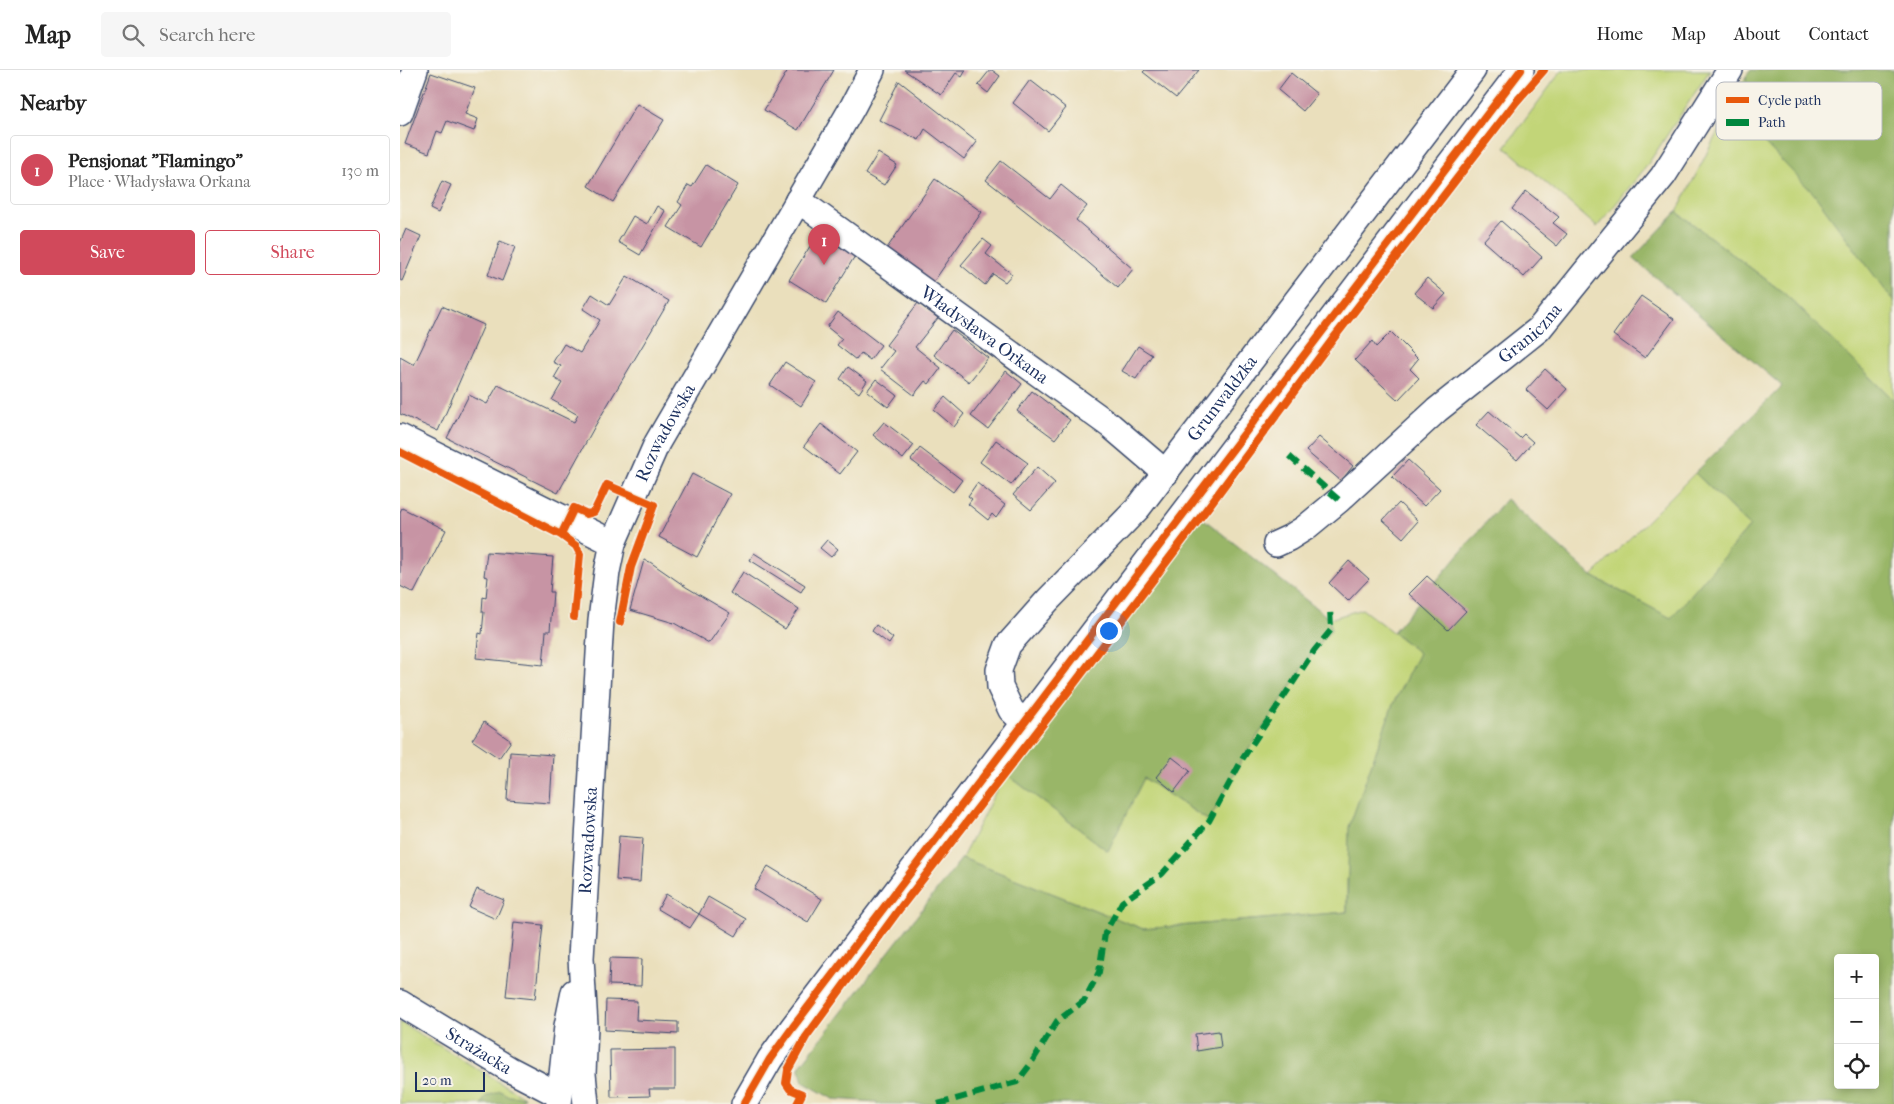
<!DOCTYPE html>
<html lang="en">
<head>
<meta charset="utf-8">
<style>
	:root { --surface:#fff; --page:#f6f6f6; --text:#222; --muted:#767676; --line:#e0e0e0; --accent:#d1495b }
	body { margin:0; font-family:"IM FELL French Canon",serif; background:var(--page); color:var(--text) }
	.controls { position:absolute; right:15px; bottom:15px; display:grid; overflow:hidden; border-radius:5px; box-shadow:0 2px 8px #0003 }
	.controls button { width:45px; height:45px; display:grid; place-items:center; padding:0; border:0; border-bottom:1px solid var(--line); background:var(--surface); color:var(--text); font:25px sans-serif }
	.scale { position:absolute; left:15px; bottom:12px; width:70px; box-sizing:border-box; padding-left:5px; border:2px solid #1b2f5e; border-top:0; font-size:14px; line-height:18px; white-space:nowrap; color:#1b2f5e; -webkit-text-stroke:4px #f7f3e8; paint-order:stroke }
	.you { position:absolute; left:708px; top:560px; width:18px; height:18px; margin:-12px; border:4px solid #fff; border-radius:50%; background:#1a73e8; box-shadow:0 0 0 8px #1a73e833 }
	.badge { display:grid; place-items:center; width:32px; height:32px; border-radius:50%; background:var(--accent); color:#fff; font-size:16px; font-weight:700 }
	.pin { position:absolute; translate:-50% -41px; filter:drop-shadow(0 1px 2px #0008) }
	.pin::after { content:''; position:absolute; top:26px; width:18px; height:15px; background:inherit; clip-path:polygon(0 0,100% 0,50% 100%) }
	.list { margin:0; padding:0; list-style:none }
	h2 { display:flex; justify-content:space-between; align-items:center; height:65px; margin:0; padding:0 20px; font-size:21px }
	h2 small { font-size:16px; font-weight:400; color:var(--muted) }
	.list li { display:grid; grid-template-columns:32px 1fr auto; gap:15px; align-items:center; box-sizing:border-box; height:70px; margin:0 10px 10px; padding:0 10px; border:1px solid var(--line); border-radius:5px }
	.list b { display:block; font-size:19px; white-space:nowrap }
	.list p { margin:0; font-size:16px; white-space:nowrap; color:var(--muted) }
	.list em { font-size:16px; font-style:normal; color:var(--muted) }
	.actions { display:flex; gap:10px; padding:15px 20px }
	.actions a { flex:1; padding:11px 0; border:1px solid var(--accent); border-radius:5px; text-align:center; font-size:18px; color:var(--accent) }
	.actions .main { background:var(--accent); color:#fff }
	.icon { flex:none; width:28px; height:28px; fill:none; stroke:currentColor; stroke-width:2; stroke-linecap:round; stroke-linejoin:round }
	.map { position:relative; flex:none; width:1494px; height:1034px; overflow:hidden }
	header { display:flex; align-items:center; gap:30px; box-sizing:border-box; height:70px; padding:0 25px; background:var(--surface); border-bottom:1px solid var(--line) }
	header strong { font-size:24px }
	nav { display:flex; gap:28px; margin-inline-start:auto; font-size:18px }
	.search { width:350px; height:45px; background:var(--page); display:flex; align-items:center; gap:12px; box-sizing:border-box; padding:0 18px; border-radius:5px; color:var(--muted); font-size:19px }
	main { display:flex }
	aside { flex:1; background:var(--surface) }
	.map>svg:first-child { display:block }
	.green { fill:#c2d578; stroke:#6e826b }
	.forest { fill:#99b668; stroke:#5a7263; fill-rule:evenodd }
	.building { fill:#c794a4 }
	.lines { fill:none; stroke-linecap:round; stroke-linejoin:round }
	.minor-casing { stroke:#3a496c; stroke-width:28 }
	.minor { stroke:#fff; stroke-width:25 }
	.quiet { stroke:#00873e; stroke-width:6; stroke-dasharray:12 6; stroke-linecap:butt }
	.cycleway-casing { stroke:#f7f3e8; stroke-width:11 }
	.cycleway { stroke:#e8590c; stroke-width:8 }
	.labels { text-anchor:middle; stroke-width:5; stroke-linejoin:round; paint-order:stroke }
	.street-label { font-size:18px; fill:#1b2f5e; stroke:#f7f3e8 }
	.key { fill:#f7f3e8; stroke:#b5b8bf; stroke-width:1 }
	.key-label { font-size:14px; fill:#1b2f5e }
</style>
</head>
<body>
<header>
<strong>Map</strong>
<div class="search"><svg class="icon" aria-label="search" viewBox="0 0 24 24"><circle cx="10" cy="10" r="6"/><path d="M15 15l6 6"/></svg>Search here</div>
<nav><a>Home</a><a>Map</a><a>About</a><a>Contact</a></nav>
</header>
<main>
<aside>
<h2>Nearby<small></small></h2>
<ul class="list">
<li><span class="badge">1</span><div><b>Pensjonat &quot;Flamingo&quot;</b><p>Place · Władysława Orkana</p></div><em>130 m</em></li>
</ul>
<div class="actions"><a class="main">Save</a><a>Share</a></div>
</aside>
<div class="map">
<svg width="1494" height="1034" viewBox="0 0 1494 1034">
	<rect width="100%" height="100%" fill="#f7f3e8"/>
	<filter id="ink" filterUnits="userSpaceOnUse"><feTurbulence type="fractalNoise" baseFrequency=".02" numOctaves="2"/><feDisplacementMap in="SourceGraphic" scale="10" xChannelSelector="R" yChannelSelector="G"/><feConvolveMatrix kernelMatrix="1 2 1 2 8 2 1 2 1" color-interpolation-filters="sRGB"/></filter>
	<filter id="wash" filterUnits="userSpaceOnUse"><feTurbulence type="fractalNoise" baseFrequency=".0096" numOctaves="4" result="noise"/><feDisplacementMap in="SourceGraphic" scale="20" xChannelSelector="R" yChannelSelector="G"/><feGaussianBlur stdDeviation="1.12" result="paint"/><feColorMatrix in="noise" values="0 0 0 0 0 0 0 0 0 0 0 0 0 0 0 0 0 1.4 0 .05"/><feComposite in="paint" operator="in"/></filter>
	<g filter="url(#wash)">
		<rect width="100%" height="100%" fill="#eadfbc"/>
		<path class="green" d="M 1162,0 L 1310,0 L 1246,97 L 1197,157 L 1105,77 Z
			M 1346,6 L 1494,194 L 1494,330 L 1385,224 L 1277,142 Z
			M 1295,403 L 1350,456 L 1271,549 L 1192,506 Z
			M 962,539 L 1020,583 L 993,634 L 947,810 L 947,842 L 743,859 L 562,788 L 605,703 L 707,780 L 744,708 L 809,751 L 843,688 L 914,581 L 930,549 Z
			M 0,952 L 124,1027 L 109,1027 L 82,1034 L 0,1034 Z"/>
		<path class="forest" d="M 1351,0 L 1494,0 L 1494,232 L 1414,124 L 1358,66 L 1347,39 L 1346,6 Z
			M 1277,142 L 1385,224 L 1494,330 L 1494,1034 L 477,1034 L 477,1032 L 433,1029 L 403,1012 L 399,997 L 562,788 L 743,859 L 947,842 L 949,757 L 993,634 L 1019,583 L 993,562 L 1106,429 L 1192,506 L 1271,548 L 1350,456 L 1295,403 L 1382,316 L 1233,188 ZM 1438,888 L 1475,888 L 1475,1015 L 1438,1015 Z
			M 801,447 L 930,549 L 931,560 L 914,581 L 843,688 L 809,751 L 744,708 L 708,781 L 605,703 Z
			M 100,1021 L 109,1026 L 124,1027 L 120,1034 L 82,1034 L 85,1027 Z"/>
		<g id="blocks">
			<path class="building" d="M 388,0 L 434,0 L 398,60 L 364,40 Z
				M 504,0 L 566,0 L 562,7 L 556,3 L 541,25 Z
				M 590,0 L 592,0 L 600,6 L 588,23 L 578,15 Z
				M 745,0 L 799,0 L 776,28 L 743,2 Z
				M 31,3 L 75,18 L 65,44 L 78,49 L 74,61 L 47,51 L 42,63 L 37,61 L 29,83 L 5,74 Z
				M 891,3 L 917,24 L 903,41 L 878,20 Z
				M 630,10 L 666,38 L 648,61 L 613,33 Z
				M 499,11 L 577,72 L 564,89 L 525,59 L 519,70 L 479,50 Z
				M 237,34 L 264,50 L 213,132 L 188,116 Z
				M 478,83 L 497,95 L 484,115 L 465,104 Z
				M 601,91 L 650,129 L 661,115 L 687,136 L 676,150 L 733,199 L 718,218 L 661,169 L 586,110 Z
				M 306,95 L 338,115 L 301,177 L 268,157 L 282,135 L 278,132 L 288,115 L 292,117 Z
				M 535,109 L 582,142 L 532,214 L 485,181 Z
				M 42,111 L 51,115 L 38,143 L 30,139 Z
				M 1126,121 L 1159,147 L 1153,153 L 1167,164 L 1157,176 L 1112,139 Z
				M 257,136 L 265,141 L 240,185 L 218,172 L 233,146 L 247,154 Z
				M 1101,151 L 1142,187 L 1124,207 L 1083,171 Z
				M 422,157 L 458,181 L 426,233 L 389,210 Z
				M 6,159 L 21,166 L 2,211 L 0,210 L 0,173 Z
				M 583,169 L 592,176 L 586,184 L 612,204 L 605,212 L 593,204 L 585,215 L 561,195 Z
				M 100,171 L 115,177 L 102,211 L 88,205 Z
				M 227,206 L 269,231 L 195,356 L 158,423 L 47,368 L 69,325 L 87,334 L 98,315 L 174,352 L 178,345 L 152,330 L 162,313 L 154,308 L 161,296 L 153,292 L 164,274 L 180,283 L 200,250 L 183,239 L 192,224 L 209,235 Z
				M 1027,208 L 1046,224 L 1033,238 L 1014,223 Z
				M 1241,226 L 1274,249 L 1245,288 L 1213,265 Z
				M 518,233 L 538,248 L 515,277 L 541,298 L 529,314 L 525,311 L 514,325 L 480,299 L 494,281 L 486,275 Z
				M 42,236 L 84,255 L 38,361 L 0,344 L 0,287 L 14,295 Z
				M 438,242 L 481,275 L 470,290 L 461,283 L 456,290 L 437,275 L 442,269 L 427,257 Z
				M 552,260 L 588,288 L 569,312 L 534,285 Z
				M 991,262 L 1018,289 L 1010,299 L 1019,308 L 998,330 L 955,290 L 972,271 L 976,277 Z
				M 738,276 L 752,285 L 736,309 L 722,301 Z
				M 385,292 L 416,312 L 401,336 L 370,315 Z
				M 448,297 L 467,311 L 459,323 L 440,309 Z
				M 1145,299 L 1167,319 L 1148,340 L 1126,320 Z
				M 606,301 L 622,314 L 588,359 L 571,346 Z
				M 476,309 L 497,325 L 488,337 L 467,321 Z
				M 632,321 L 670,350 L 655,369 L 617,341 Z
				M 545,327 L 564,344 L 554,357 L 534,340 Z
				M 1089,341 L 1120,368 L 1124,364 L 1133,372 L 1117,390 L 1076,355 Z
				M 484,352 L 514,375 L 503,389 L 473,365 Z
				M 421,354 L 457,382 L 440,404 L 404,376 Z
				M 919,367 L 953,396 L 941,411 L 906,381 Z
				M 596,370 L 628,393 L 611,415 L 580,392 Z
				M 520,378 L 562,410 L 553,422 L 511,390 Z
				M 1008,390 L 1040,419 L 1024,436 L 992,407 Z
				M 637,397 L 655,413 L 631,440 L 613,425 Z
				M 292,404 L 330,424 L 297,487 L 259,467 Z
				M 577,413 L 605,435 L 596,448 L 592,444 L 588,450 L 568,434 L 572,429 L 568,426 Z
				M 999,433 L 1018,451 L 1003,468 L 983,450 Z
				M 2,438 L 46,460 L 14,523 L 0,516 L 0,442 Z
				M 427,470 L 438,479 L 431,487 L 420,478 Z
				M 87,482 L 153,487 L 150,522 L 153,522 L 150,561 L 146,561 L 143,595 L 76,588 L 79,563 L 82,564 L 84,542 L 82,542 L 83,527 L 86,528 L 88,507 L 84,506 Z
				M 354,483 L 405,515 L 401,522 L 350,490 Z
				M 244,490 L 250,492 L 286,517 L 330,543 L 309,573 L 274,553 L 230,540 Z
				M 949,491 L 969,509 L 948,531 L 929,513 Z
				M 343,502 L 399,539 L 385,559 L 330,523 Z
				M 1027,506 L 1066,541 L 1048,560 L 1009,524 Z
				M 476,555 L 493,568 L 489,574 L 472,561 Z
				M 84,652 L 111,671 L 99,688 L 72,670 Z
				M 110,682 L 153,685 L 150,733 L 107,730 Z
				M 772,687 L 790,701 L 774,722 L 756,707 Z
				M 219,766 L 243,768 L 240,812 L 216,810 Z
				M 368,796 L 422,829 L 408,852 L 354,819 Z
				M 77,819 L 104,830 L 96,849 L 69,837 Z
				M 266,824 L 299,844 L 290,858 L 258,839 Z
				M 308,827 L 346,849 L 336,866 L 299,844 Z
				M 114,852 L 143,855 L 135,929 L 106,926 Z
				M 210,888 L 242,889 L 241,916 L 209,915 Z
				M 206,930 L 237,931 L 236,950 L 278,952 L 278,964 L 205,960 Z
				M 819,961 L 821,977 L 797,981 L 795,964 Z
				M 275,979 L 275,1019 L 249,1019 L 250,1026 L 211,1027 L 210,980 Z"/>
		</g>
	</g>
	<g filter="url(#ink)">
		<use href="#blocks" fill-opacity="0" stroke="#3a496c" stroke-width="1"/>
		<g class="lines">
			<defs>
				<g id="minor">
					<path d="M 0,43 L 15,0"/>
					<path id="s1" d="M 398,130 L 711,356 L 766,403"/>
					<path d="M 0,367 L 213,473"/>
					<path id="s2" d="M 876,474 L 889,468 L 905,458 L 939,430 L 1037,340 L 1139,259 L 1263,106 L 1330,0"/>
					<path id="s3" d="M 624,652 L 611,640 L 600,617 L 599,600 L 608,575 L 648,530 L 738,438 L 1073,0"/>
					<path id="s4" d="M 0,933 L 109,999 L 159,1025"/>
					<path d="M 159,1034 L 167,956 L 174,922"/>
					<path id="s5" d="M 186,1034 L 183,1004 L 185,956 L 181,888 L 201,550 L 207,502 L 213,473 L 257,373 L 452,38 L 472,0"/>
					<path d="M 344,1034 L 370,989 L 393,957 L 1121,0"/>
				</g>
			</defs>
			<use href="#minor" class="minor-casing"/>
			<use href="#minor" class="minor"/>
			<path class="quiet" d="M 889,386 L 939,430
				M 538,1034 L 617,1012 L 630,995 L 657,951 L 684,931 L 699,902 L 705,863 L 722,832 L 762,804 L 809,751 L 843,688 L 914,581 L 931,560 L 930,537"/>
			<defs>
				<path id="cycleway" d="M 0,382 L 161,465 L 176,476 L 180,484 L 174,547
					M 161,465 L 174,438 L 187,444 L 194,442 L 207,415 L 254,435 L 231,497 L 220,552
					M 344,1034 L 370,989 L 393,957 L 1121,0
					M 397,1034 L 402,1024 L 390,1019 L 386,1013 L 388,1000 L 406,967 L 501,837 L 667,623 L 809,436 L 933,269 L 1116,32 L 1144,0"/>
			</defs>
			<use href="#cycleway" class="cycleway-casing"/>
			<use href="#cycleway" class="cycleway"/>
		</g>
	</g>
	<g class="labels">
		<g class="street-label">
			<text dy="6" stroke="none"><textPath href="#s2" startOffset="331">Graniczna</textPath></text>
			<text dy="6" stroke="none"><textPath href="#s1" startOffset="230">Władysława Orkana</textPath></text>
			<text dy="6" stroke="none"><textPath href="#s3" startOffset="414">Grunwaldzka</textPath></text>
			<text dy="6" stroke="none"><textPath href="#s5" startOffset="685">Rozwadowska</textPath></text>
			<text dy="6" stroke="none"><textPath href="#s5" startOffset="264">Rozwadowska</textPath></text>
			<text dy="6" stroke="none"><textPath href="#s4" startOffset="92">Strażacka</textPath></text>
		</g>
	</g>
	<rect x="1316" y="12" width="166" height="58" rx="8" class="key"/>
	<rect x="1326" y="27" width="23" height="6" fill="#e8590c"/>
	<rect x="1326" y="49" width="23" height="7" fill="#00873e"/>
	<g class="key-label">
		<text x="1358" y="35">Cycle path</text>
		<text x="1358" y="57">Path</text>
	</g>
</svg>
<div class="controls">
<button>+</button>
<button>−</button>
<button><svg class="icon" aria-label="locate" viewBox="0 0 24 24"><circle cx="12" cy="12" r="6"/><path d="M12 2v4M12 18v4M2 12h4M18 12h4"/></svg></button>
</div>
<div class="scale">20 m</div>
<div class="you"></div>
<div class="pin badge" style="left:424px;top:195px">1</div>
</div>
</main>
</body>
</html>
